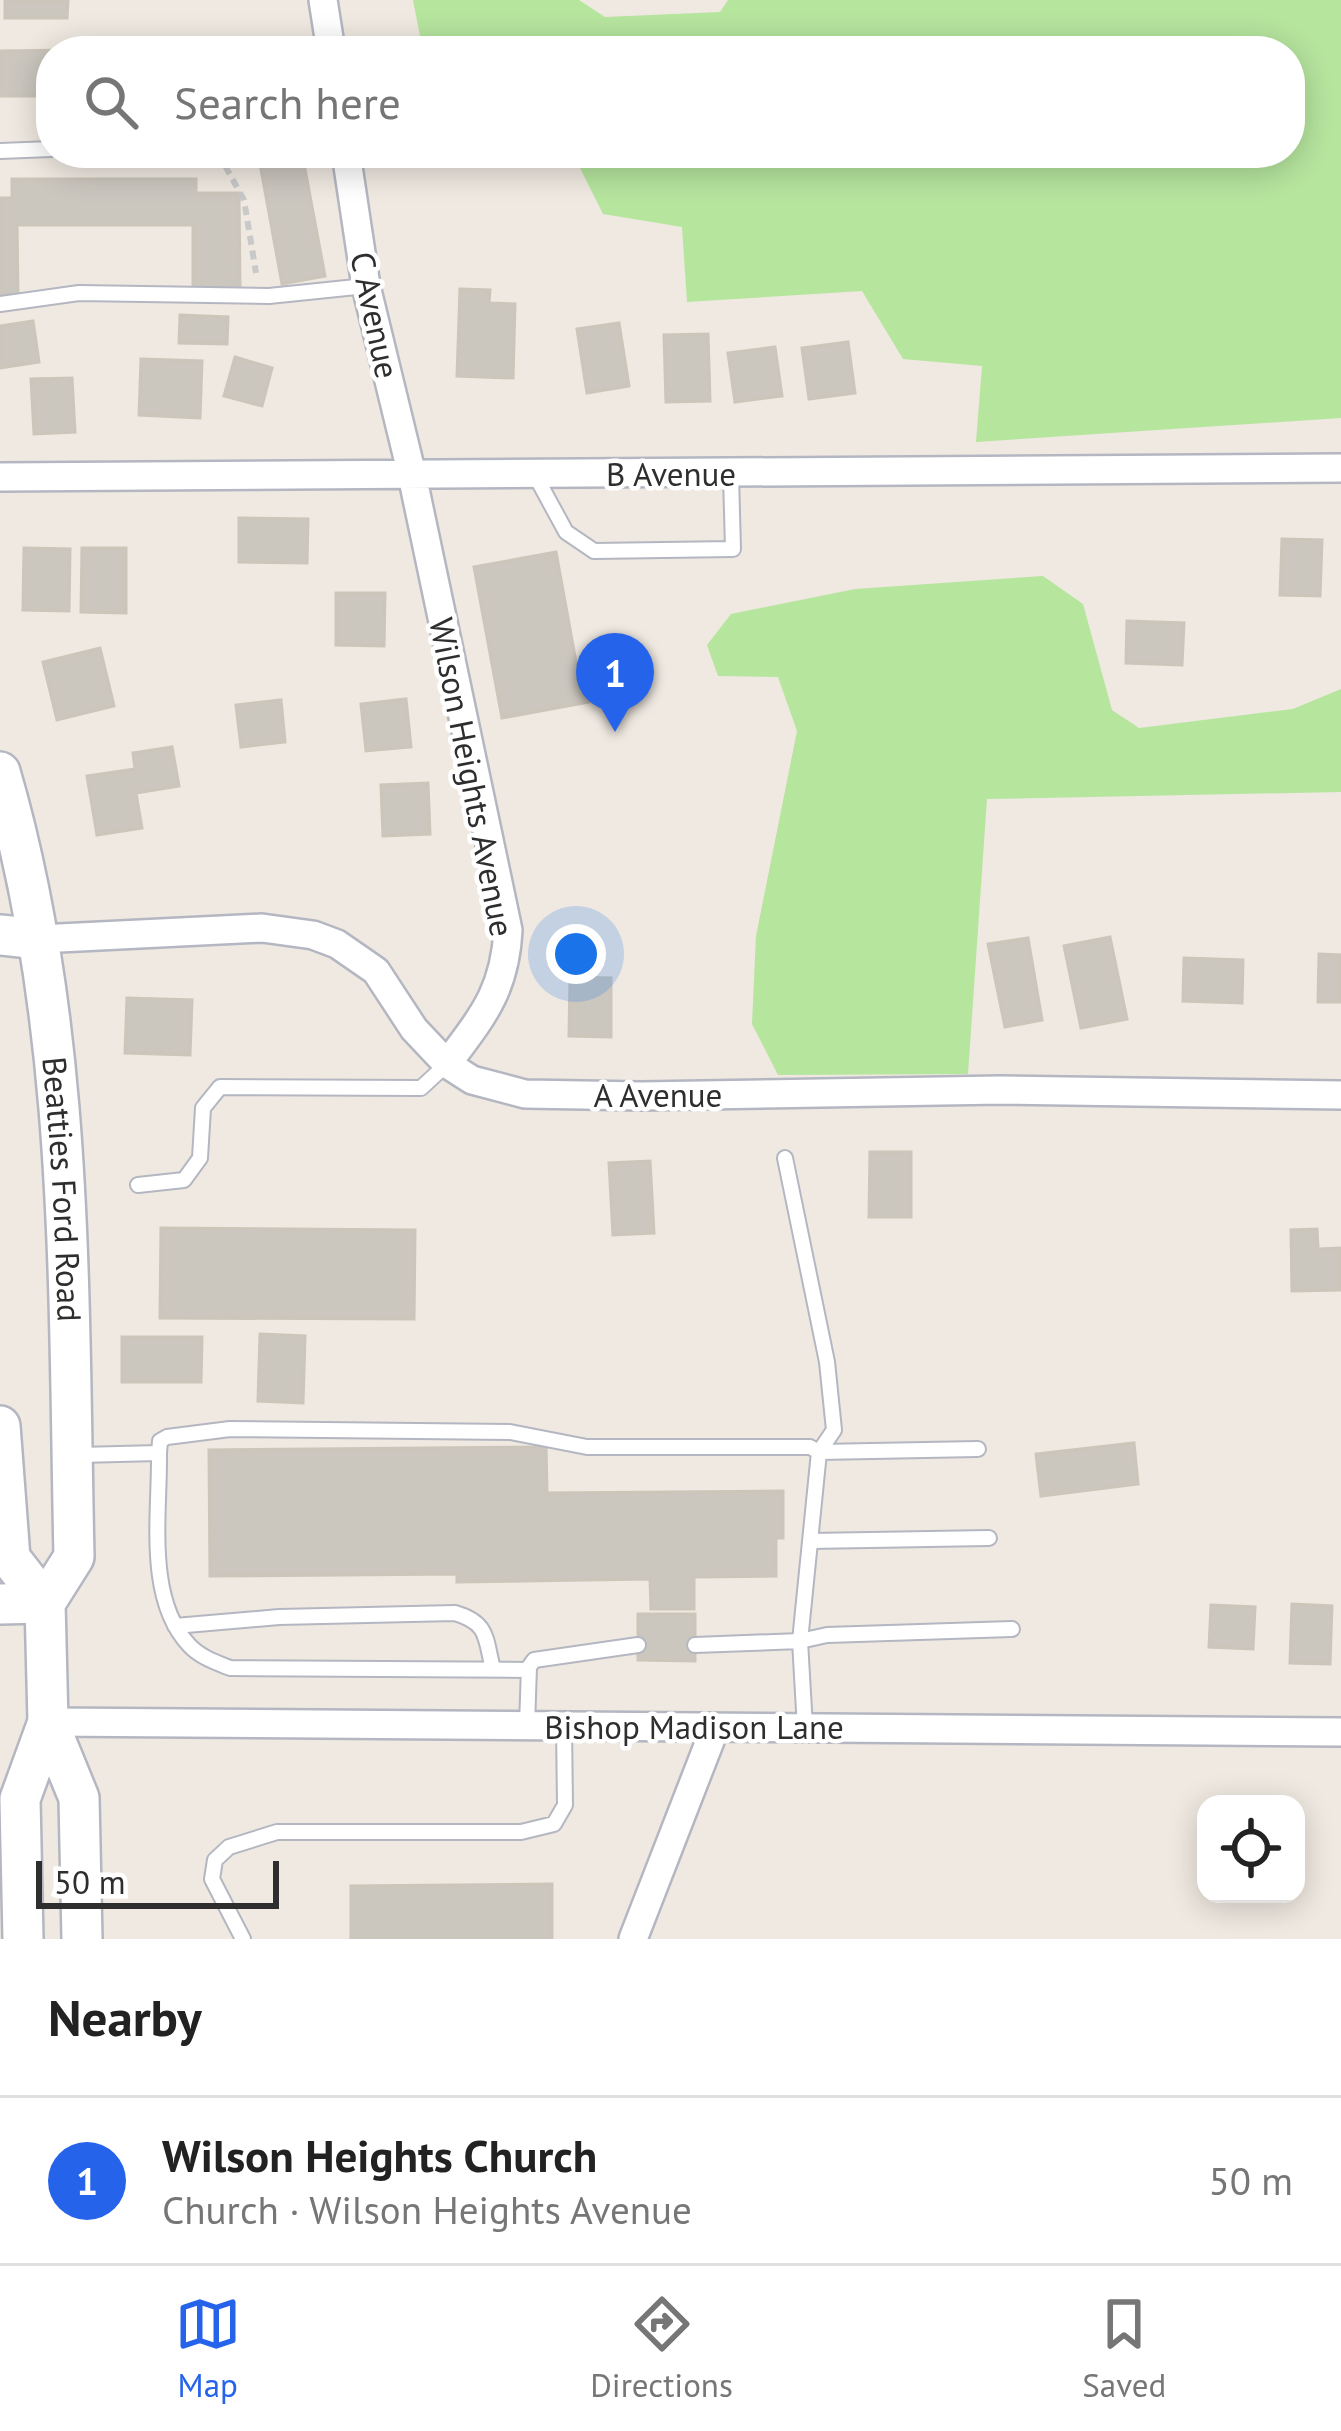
<!DOCTYPE html>
<html lang="en">
<head>
<meta charset="utf-8">
<style>
	:root { --surface:#fff; --page:#f2f2f2; --text:#222; --muted:#767676; --line:#e0e0e0; --accent:#2563eb }
	body { margin:0; font-family:"PT Sans",sans-serif; background:var(--page); color:var(--text) }
	.controls { position:absolute; right:36px; bottom:36px; display:grid; overflow:hidden; border-radius:24px; box-shadow:0 6px 30px #0003 }
	.controls button { width:108px; height:108px; display:grid; place-items:center; padding:0; border:0; border-bottom:3px solid var(--line); background:var(--surface); color:var(--text); font:60px sans-serif }
	.scale { position:absolute; left:36px; bottom:30px; width:243px; box-sizing:border-box; padding-left:12px; border:6px solid #2e2e2e; border-top:0; font-size:33px; line-height:42px; white-space:nowrap; color:#2e2e2e; -webkit-text-stroke:9px #fff; paint-order:stroke }
	.you { position:absolute; left:576px; top:954px; width:42px; height:42px; margin:-30px; border:9px solid #fff; border-radius:50%; background:#1a73e8; box-shadow:0 0 0 18px #1a73e833 }
	.badge { display:grid; place-items:center; width:78px; height:78px; border-radius:50%; background:var(--accent); color:#fff; font-size:39px; font-weight:700 }
	.pin { position:absolute; translate:-50% -99px; filter:drop-shadow(0 3px 6px #0008) }
	.pin::after { content:''; position:absolute; top:63px; width:42px; height:36px; background:inherit; clip-path:polygon(0 0,100% 0,50% 100%) }
	.list { margin:0; padding:0; list-style:none }
	h2 { display:flex; justify-content:space-between; align-items:center; height:156px; margin:0; padding:0 48px; font-size:51px }
	h2 small { font-size:39px; font-weight:400; color:var(--muted) }
	.list li { display:grid; grid-template-columns:78px 1fr auto; gap:36px; align-items:center; box-sizing:border-box; height:168px; padding:0 48px; border-top:3px solid var(--line) }
	.list b { display:block; font-size:45px; white-space:nowrap }
	.list p { margin:0; font-size:39px; white-space:nowrap; color:var(--muted) }
	.list em { font-size:39px; font-style:normal; color:var(--muted) }
	.icon { flex:none; width:66px; height:66px; fill:none; stroke:currentColor; stroke-width:2; stroke-linecap:round; stroke-linejoin:round }
	.map { position:relative; flex:none; width:1341px; height:1939px; overflow:hidden }
	.search { position:absolute; background:var(--surface); box-shadow:0 6px 30px #0003; left:36px; right:36px; top:36px; height:132px; display:flex; align-items:center; gap:30px; box-sizing:border-box; padding:0 42px; border-radius:48px; color:var(--muted); font-size:45px }
	.sheet { height:324px; background:var(--surface) }
	nav { display:flex; justify-content:space-around; align-items:center; box-sizing:border-box; height:168px; border-top:3px solid var(--line); background:var(--surface); font-size:33px; color:var(--muted) }
	nav a { display:grid; justify-items:center; gap:6px }
	nav .on { color:var(--accent) }
	.map>svg:first-child { display:block }
	.green { fill:#b6e59e }
	.building { fill:#cbc7bf; stroke:#cbc5ba; stroke-width:3 }
	.lines { fill:none; stroke-linecap:round; stroke-linejoin:round }
	.lane-casing { stroke:#b4b7c1; stroke-width:18 }
	.street-casing { stroke:#b4b7c1; stroke-width:32 }
	.secondary-casing { stroke:#b4b7c1; stroke-width:44 }
	.path { stroke:#c9c9c9; stroke-width:6; stroke-dasharray:9 6; stroke-linecap:butt }
	.lane { stroke:#fff; stroke-width:14 }
	.street { stroke:#fff; stroke-width:27 }
	.secondary { stroke:#fff; stroke-width:39 }
	.labels { text-anchor:middle; stroke-width:9; stroke-linejoin:round; paint-order:stroke }
	.street-label { font-size:33px; fill:#2e2e2e; stroke:#fff }
</style>
</head>
<body>
<div class="map">
<svg width="1341" height="1939" viewBox="0 0 1341 1939">
	<rect width="100%" height="100%" fill="#efe9e1"/>
	<path class="green" d="M 413,0 L 579,0 L 605,17 L 720,12 L 728,0 L 1341,0 L 1341,418 L 976,442 L 982,366 L 903,359 L 862,291 L 687,302 L 682,227 L 603,214 L 574,156 L 527,153 L 1290,153 L 1290,51 L 423,51 Z
		M 1043,576 L 1083,604 L 1112,710 L 1139,728 L 1293,709 L 1341,689 L 1341,792 L 987,799 L 968,1074 L 778,1075 L 752,1024 L 756,936 L 797,731 L 778,677 L 718,676 L 707,645 L 731,614 L 855,589 Z"/>
	<path class="building" d="M 5,0 L 68,0 L 67,18 L 5,18 Z
		M 218,48 L 51,51 L 51,96 L 0,96 L 0,51 Z
		M 258,153 L 302,153 L 325,276 L 282,284 Z
		M 12,179 L 196,179 L 196,193 L 239,193 L 240,289 L 193,289 L 193,225 L 17,225 L 18,295 L 0,294 L 0,198 L 12,198 Z
		M 460,289 L 490,290 L 489,303 L 515,304 L 513,378 L 457,376 Z
		M 180,315 L 228,317 L 227,344 L 179,343 Z
		M 33,321 L 39,362 L 0,368 L 0,326 Z
		M 619,323 L 629,386 L 587,393 L 577,329 Z
		M 708,334 L 710,401 L 666,402 L 664,335 Z
		M 848,342 L 855,393 L 809,399 L 802,348 Z
		M 775,347 L 782,396 L 735,402 L 728,353 Z
		M 235,357 L 272,368 L 262,406 L 224,396 Z
		M 141,359 L 202,361 L 200,418 L 139,415 Z
		M 72,378 L 75,432 L 34,434 L 31,379 Z
		M 239,518 L 308,519 L 307,563 L 239,562 Z
		M 1282,539 L 1322,540 L 1320,596 L 1280,595 Z
		M 24,548 L 70,549 L 69,611 L 23,610 Z
		M 82,548 L 126,548 L 126,613 L 81,612 Z
		M 556,552 L 578,673 L 599,669 L 605,699 L 502,718 L 474,567 Z
		M 336,593 L 385,593 L 384,646 L 336,645 Z
		M 1127,621 L 1184,623 L 1182,665 L 1126,663 Z
		M 100,648 L 114,706 L 57,720 L 43,662 Z
		M 406,699 L 411,747 L 366,751 L 361,704 Z
		M 281,700 L 285,742 L 241,747 L 236,705 Z
		M 172,747 L 179,786 L 136,793 L 142,828 L 97,835 L 87,776 L 135,769 L 133,753 Z
		M 428,783 L 430,834 L 383,836 L 381,785 Z
		M 1110,937 L 1127,1019 L 1081,1028 L 1064,946 Z
		M 1028,938 L 1042,1020 L 1005,1027 L 988,944 Z
		M 1319,954 L 1341,955 L 1341,1002 L 1318,1002 Z
		M 1184,958 L 1243,960 L 1242,1003 L 1183,1001 Z
		M 570,977 L 611,978 L 611,1037 L 569,1036 Z
		M 127,998 L 192,1000 L 190,1055 L 125,1053 Z
		M 870,1152 L 911,1152 L 911,1217 L 869,1217 Z
		M 650,1161 L 654,1233 L 613,1235 L 609,1163 Z
		M 161,1228 L 415,1230 L 414,1319 L 160,1318 Z
		M 1317,1229 L 1318,1249 L 1341,1248 L 1341,1290 L 1292,1291 L 1291,1230 Z
		M 260,1334 L 305,1336 L 303,1403 L 258,1401 Z
		M 122,1337 L 202,1337 L 201,1382 L 122,1382 Z
		M 1134,1443 L 1138,1484 L 1041,1496 L 1036,1454 Z
		M 546,1447 L 547,1493 L 783,1491 L 783,1538 L 776,1538 L 776,1576 L 694,1577 L 694,1609 L 651,1609 L 650,1579 L 457,1582 L 457,1574 L 210,1576 L 209,1450 Z
		M 1292,1604 L 1332,1606 L 1330,1664 L 1290,1663 Z
		M 1211,1605 L 1255,1607 L 1253,1649 L 1209,1647 Z
		M 638,1614 L 695,1614 L 695,1661 L 638,1660 Z
		M 552,1884 L 552,1939 L 351,1939 L 351,1886 Z"/>
	<g class="lines">
		<defs>
			<path id="lane" d="M 0,151 L 51,149
				M 0,304 L 79,293 L 269,296 L 366,286
				M 535,475 L 566,532 L 594,551 L 733,549 L 731,475
				M 785,1158 L 827,1362 L 834,1430 L 819,1452
				M 138,1185 L 184,1180 L 200,1158 L 203,1108 L 220,1087 L 421,1088 L 447,1064
				M 819,1452 L 978,1449
				M 159,1453 C 160,1512 145,1598 189,1645 C 200,1657 215,1662 230,1668 L 529,1670
				M 79,1455 L 159,1453 L 160,1441 L 167,1437 L 230,1429 L 510,1432 L 587,1447 L 810,1447 L 819,1452 L 800,1641 L 805,1728
				M 810,1541 L 989,1538
				M 175,1626 L 279,1617 L 455,1613 C 489,1623 485,1638 493,1669
				M 695,1645 L 800,1641 L 827,1635 L 1012,1629
				M 527,1726 L 529,1667 L 534,1660 L 638,1645
				M 243,1939 L 212,1879 L 215,1860 L 229,1847 L 277,1832 L 521,1832 L 554,1824 L 565,1805 L 564,1726"/>
			<path id="street" d="M 323,0 L 331,51
				M 346,153 L 366,286 L 412,475 L 508,930 C 505,991 482,1017 447,1064
				M 0,477 L 1341,468
				M 39,939 L 262,928 L 313,935 L 337,944 L 376,971 L 414,1029 L 447,1064 L 472,1080 L 525,1094 L 641,1096 L 1000,1090 L 1341,1095
				M 48,1722 L 1341,1732
				M 633,1939 L 715,1728"/>
			<g id="secondary">
				<path id="s1" d="M 0,772 C 75,1028 68,1293 74,1557 L 45,1603 L 48,1722 L 79,1798 L 82,1939"/>
				<path d="M 0,935 L 39,939"/>
				<path d="M 0,1426 L 10,1558 L 45,1603"/>
				<path d="M 0,1604 L 45,1603"/>
				<path d="M 23,1939 L 20,1799 L 48,1722"/>
			</g>
		</defs>
		<use href="#lane" class="lane-casing"/>
		<use href="#street" class="street-casing"/>
		<use href="#secondary" class="secondary-casing"/>
		<path class="path" d="M 218,153 L 244,200 L 256,273"/>
		<use href="#lane" class="lane"/>
		<use href="#street" class="street"/>
		<use href="#secondary" class="secondary"/>
	</g>
	<g class="labels">
		<g class="street-label">
			<text transform="translate(375 315) rotate(78)" y="12">C Avenue</text>
			<text x="671" y="486">B Avenue</text>
			<text transform="translate(472 777) rotate(79)" y="12">Wilson Heights Avenue</text>
			<text x="658" y="1107">A Avenue</text>
			<text dy="12" stroke="none"><textPath href="#s1" startOffset="423">Beatties Ford Road</textPath></text>
			<text x="694" y="1739">Bishop Madison Lane</text>
		</g>
	</g>
</svg>
<div class="controls">
<button><svg class="icon" aria-label="locate" viewBox="0 0 24 24"><circle cx="12" cy="12" r="6"/><path d="M12 2v4M12 18v4M2 12h4M18 12h4"/></svg></button>
</div>
<div class="scale">50 m</div>
<div class="you"></div>
<div class="pin badge" style="left:615px;top:732px">1</div>
<div class="search"><svg class="icon" aria-label="search" viewBox="0 0 24 24"><circle cx="10" cy="10" r="6"/><path d="M15 15l6 6"/></svg>Search here</div>
</div>
<section class="sheet">
<h2>Nearby<small></small></h2>
<ul class="list">
<li><span class="badge">1</span><div><b>Wilson Heights Church</b><p>Church · Wilson Heights Avenue</p></div><em>50 m</em></li>
</ul>
</section>
<nav>
<a class="on"><svg class="icon" aria-label="map" viewBox="0 0 24 24"><path d="M3 6l6-2 6 2 6-2v14l-6 2-6-2-6 2zM9 4v14M15 6v14"/></svg>Map</a>
<a><svg class="icon" aria-label="directions" viewBox="0 0 24 24"><path d="M12 3l9 9-9 9-9-9zM9 14v-3h6M13 9l2 2-2 2"/></svg>Directions</a>
<a><svg class="icon" aria-label="saved" viewBox="0 0 24 24"><path d="M7 4h10v16l-5-4-5 4z"/></svg>Saved</a>
</nav>
</body>
</html>
